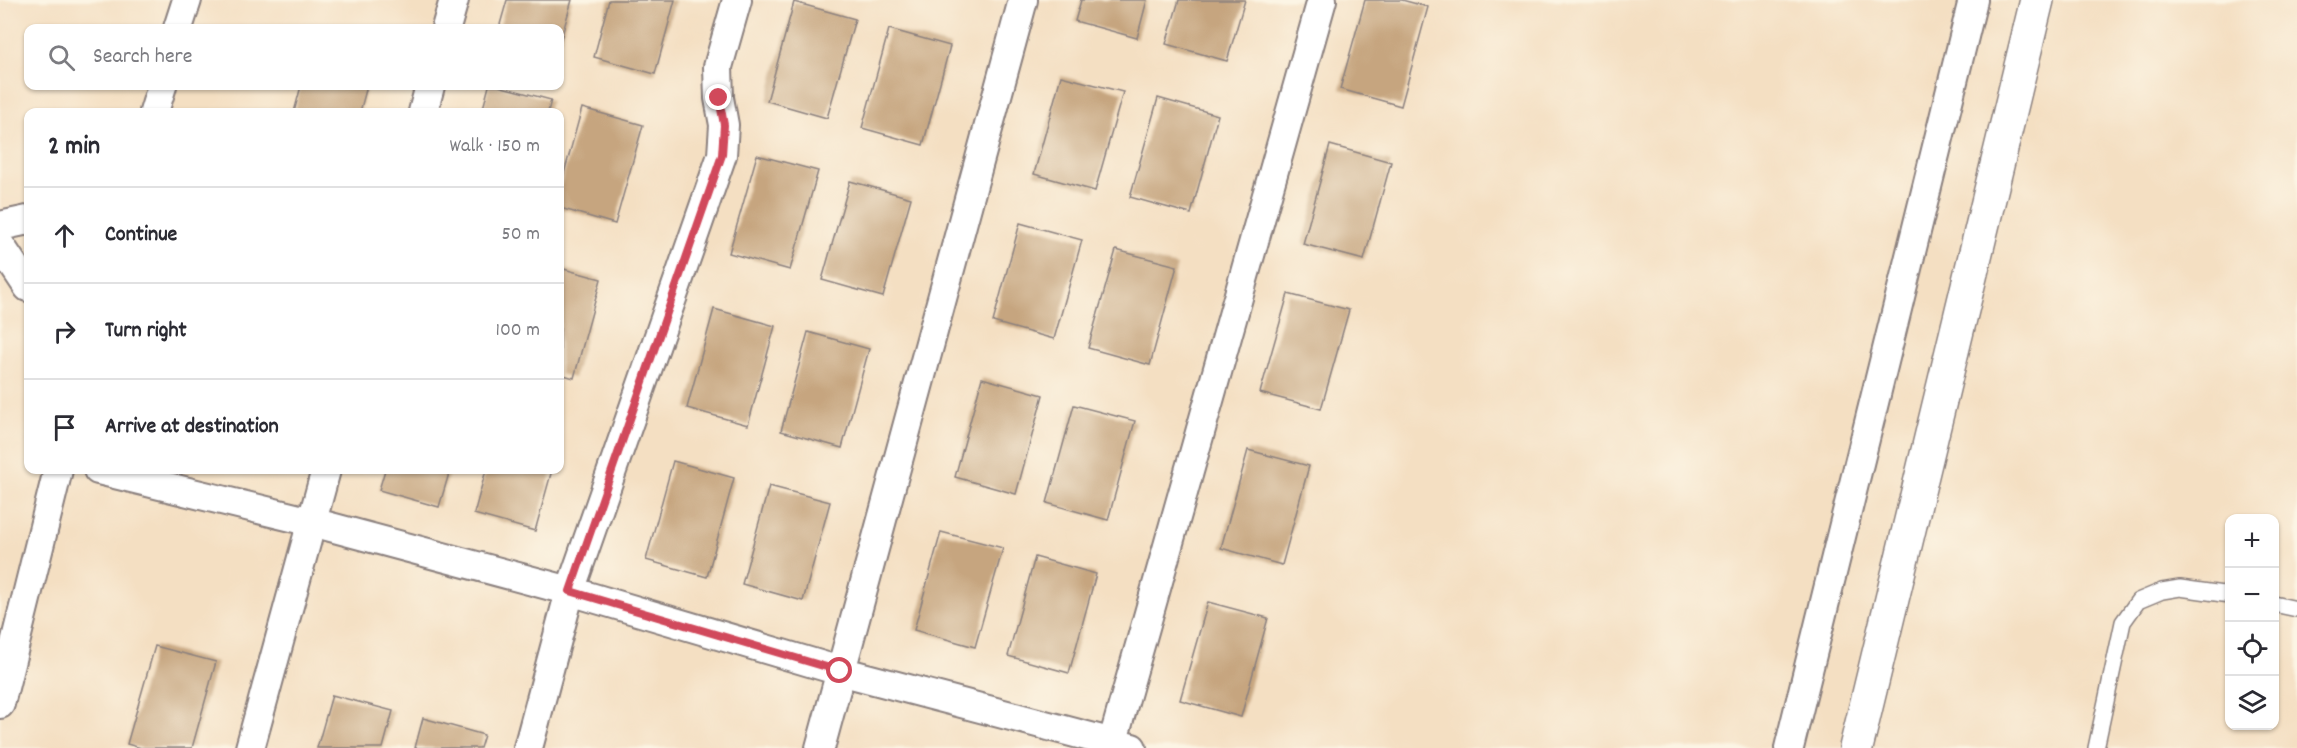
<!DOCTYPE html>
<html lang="en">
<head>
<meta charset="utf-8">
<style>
	:root { --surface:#fff; --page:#f7f7f7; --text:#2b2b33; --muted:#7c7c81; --line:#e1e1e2 }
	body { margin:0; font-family:Dekko,sans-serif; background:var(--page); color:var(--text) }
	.controls { position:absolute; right:18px; bottom:18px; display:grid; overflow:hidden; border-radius:12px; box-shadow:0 2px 4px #0004 }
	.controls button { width:54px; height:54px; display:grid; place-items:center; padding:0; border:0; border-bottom:2px solid var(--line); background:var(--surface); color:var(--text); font:30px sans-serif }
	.stop { position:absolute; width:18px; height:18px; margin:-14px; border:4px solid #d1495b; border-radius:50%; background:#fff }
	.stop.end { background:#d1495b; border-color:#fff; box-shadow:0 2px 6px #0008 }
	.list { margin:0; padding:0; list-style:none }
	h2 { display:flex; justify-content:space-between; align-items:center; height:78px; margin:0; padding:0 24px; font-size:26px }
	h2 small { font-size:20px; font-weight:400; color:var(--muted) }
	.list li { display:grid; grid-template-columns:39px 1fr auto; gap:18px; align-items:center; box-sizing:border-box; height:96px; padding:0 24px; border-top:2px solid var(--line) }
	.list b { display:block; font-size:22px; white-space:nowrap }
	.list em { font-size:20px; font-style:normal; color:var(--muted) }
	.icon { flex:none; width:33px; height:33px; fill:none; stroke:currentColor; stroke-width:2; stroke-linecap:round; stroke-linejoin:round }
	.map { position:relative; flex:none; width:2297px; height:748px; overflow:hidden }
	.search { position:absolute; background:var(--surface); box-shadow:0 2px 4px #0004; left:24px; top:24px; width:540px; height:66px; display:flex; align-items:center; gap:15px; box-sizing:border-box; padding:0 21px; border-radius:12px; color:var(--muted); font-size:22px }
	.panel { position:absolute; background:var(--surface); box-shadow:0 2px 4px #0004; left:24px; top:108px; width:540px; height:366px; border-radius:12px }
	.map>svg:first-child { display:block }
	.building { fill:#c6a57f }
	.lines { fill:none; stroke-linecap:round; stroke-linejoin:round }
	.service-casing { stroke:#8b807e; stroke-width:18 }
	.minor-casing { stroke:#8b807e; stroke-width:32 }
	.tertiary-casing { stroke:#8b807e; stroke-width:36 }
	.service { stroke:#fff; stroke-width:15 }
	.minor { stroke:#fff; stroke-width:28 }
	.tertiary { stroke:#fff; stroke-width:33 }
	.route { stroke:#d1495b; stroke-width:8 }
</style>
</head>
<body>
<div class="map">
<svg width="2297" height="748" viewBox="0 0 2297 748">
	<rect width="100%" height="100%" fill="#fcf5e5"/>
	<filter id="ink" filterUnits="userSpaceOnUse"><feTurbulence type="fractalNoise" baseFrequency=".0167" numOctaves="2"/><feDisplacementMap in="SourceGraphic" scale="12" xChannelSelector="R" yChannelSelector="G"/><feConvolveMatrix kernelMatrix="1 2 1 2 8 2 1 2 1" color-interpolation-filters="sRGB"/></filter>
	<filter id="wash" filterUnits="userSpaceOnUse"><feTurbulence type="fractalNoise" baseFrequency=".008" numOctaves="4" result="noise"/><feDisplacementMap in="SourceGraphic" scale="24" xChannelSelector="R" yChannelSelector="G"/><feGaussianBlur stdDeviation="1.35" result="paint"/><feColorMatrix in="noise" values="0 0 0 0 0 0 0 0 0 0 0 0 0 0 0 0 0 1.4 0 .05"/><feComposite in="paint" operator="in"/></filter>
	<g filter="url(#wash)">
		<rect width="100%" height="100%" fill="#f4dfc2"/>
		<g id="blocks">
			<path class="building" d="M 507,0 L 572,0 L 560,42 L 560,28 L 499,28 Z
				M 609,0 L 675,0 L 655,74 L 594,57 Z
				M 1081,0 L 1147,0 L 1137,38 L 1075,21 Z
				M 1179,0 L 1245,0 L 1227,61 L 1166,44 Z
				M 1365,0 L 1402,0 L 1428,7 L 1401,106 L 1340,89 Z
				M 794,2 L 855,19 L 827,118 L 767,101 Z
				M 889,29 L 950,46 L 923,145 L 862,128 Z
				M 1061,76 L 1123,92 L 1095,191 L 1034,174 Z
				M 301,86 L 367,86 L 360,112 L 294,112 Z
				M 489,86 L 498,86 L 551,100 L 548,112 L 482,112 Z
				M 1158,98 L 1218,115 L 1191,214 L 1130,197 Z
				M 582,108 L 643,125 L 615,224 L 560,208 L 560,188 Z
				M 1330,145 L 1391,162 L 1364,260 L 1303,244 Z
				M 757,155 L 818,171 L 790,270 L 729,253 Z
				M 850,181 L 911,198 L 883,297 L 822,280 Z
				M 1020,223 L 1082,240 L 1054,339 L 993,322 Z
				M 1116,250 L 1177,266 L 1150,365 L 1088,348 Z
				M 560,268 L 601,279 L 574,378 L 560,374 Z
				M 1288,294 L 1349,310 L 1321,409 L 1260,393 Z
				M 714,309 L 775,326 L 748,425 L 687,408 Z
				M 808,332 L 869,349 L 842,448 L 781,431 Z
				M 982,378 L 1043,395 L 1016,494 L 955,477 Z
				M 1074,405 L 1135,421 L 1108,520 L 1047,503 Z
				M 1248,450 L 1309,466 L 1282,565 L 1221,548 Z
				M 673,461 L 734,478 L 707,577 L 646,560 Z
				M 385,470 L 450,470 L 439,507 L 379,490 Z
				M 486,470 L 552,470 L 535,531 L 474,514 Z
				M 769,486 L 830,502 L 803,601 L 742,584 Z
				M 941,532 L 1003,548 L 975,647 L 914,630 Z
				M 1035,557 L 1096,574 L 1069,673 L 1008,656 Z
				M 1208,602 L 1268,618 L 1241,717 L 1180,700 Z
				M 155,646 L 216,662 L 192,748 L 141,748 L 127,744 Z
				M 332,695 L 393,711 L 383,748 L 317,748 Z
				M 423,718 L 484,735 L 480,748 L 415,748 Z"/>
		</g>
	</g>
	<g filter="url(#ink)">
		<use href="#blocks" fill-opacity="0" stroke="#8b807e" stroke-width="1.5"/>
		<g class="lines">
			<defs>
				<path id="service" d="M 2274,604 L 2297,609
					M 2096,748 L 2123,622 L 2138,601 L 2162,591 L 2180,588 L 2230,595"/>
				<path id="minor" d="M 178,28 L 187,0
					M 446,28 L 454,0
					M 154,112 L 162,86
					M 423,112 L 430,86
					M 0,226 L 28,220
					M 0,245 L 28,287
					M 98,470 L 312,522 L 570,591 L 840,671 L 1132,748
					M 0,704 L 58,470
					M 250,748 L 326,470
					M 528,748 L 570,591 L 722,155 L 724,125 L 719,98 L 718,67 L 737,0
					M 820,748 L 1023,0
					M 1111,748 L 1322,0
					M 1789,748 L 1973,0"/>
				<path id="tertiary" d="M 1856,748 L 2037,0"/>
			</defs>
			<use href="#service" class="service-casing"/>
			<use href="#minor" class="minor-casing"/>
			<use href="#tertiary" class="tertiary-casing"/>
			<use href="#service" class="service"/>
			<use href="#minor" class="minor"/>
			<use href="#tertiary" class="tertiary"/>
		</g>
	</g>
	<g class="lines" filter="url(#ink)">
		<path class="route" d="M 719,98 L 724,125 L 722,155 L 570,591 L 840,671"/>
	</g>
</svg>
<div class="controls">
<button>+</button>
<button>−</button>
<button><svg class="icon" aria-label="locate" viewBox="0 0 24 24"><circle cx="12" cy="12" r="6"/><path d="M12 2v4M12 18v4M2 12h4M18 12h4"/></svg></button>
<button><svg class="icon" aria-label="layers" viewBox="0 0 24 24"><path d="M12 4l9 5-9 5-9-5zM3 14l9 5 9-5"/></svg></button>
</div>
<div class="stop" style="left:840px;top:671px"></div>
<div class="stop end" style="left:719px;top:98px"></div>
<div class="search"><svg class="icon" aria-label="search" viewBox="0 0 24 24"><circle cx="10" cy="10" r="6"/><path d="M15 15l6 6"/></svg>Search here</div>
<section class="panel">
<h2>2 min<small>Walk · 150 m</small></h2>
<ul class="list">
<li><svg class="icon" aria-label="ahead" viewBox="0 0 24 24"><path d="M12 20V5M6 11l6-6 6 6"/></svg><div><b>Continue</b></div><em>50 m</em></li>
<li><svg class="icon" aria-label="right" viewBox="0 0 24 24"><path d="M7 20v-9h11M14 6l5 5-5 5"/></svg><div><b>Turn right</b></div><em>100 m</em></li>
<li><svg class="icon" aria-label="arrive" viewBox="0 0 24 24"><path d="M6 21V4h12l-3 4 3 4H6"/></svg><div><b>Arrive at destination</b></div></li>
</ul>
</section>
</div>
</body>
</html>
